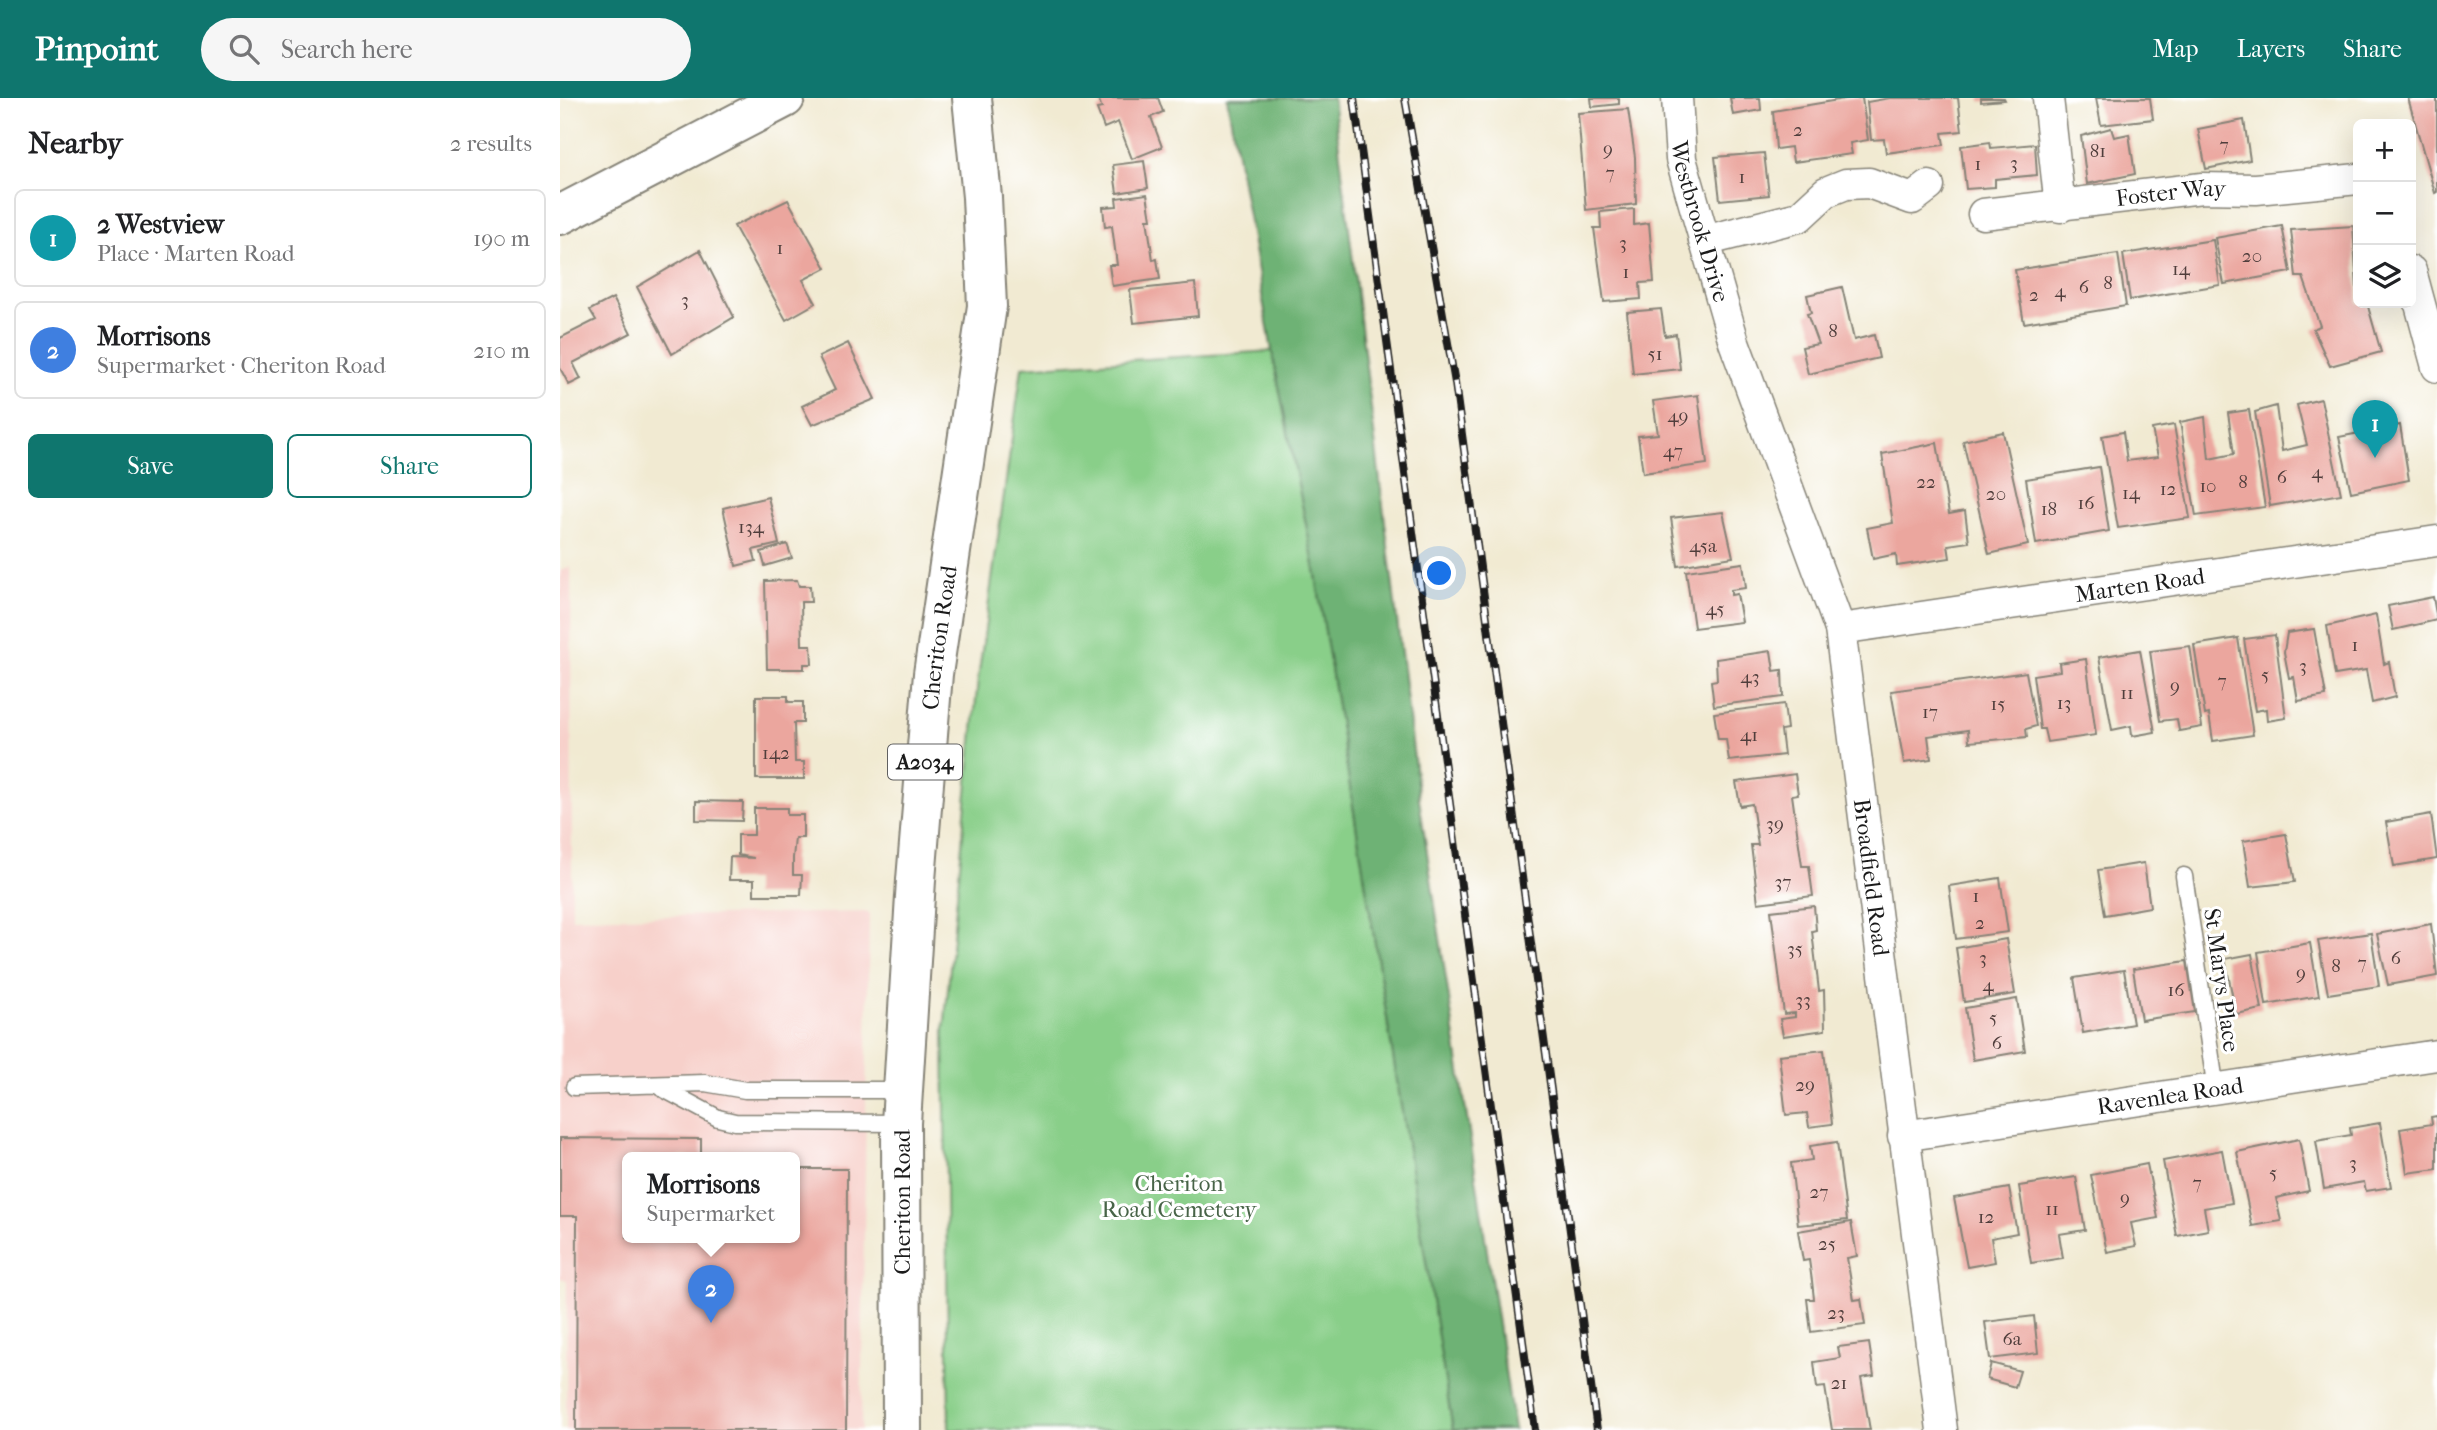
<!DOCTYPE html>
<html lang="en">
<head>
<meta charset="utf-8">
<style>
	:root { --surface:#fff; --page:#f6f6f6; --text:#202124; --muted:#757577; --line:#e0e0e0; --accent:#0f766e }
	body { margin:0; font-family:"IM FELL French Canon",serif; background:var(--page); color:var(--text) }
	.controls { position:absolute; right:21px; top:21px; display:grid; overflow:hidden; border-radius:10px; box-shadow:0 7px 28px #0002 }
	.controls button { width:63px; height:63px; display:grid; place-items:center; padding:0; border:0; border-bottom:2px solid var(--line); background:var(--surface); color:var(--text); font:35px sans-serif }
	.you { position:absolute; left:880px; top:476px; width:24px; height:24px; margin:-18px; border:5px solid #fff; border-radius:50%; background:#1a73e8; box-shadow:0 0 0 10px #1a73e833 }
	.badge { display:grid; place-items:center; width:46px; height:46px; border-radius:50%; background:var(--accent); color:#fff; font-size:23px; font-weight:700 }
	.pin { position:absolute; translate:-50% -58px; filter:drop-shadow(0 2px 4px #0008) }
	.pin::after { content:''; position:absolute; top:37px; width:24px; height:21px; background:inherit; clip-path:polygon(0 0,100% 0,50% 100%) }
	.popup { position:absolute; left:62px; top:1054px; width:178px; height:91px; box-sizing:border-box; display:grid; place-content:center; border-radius:10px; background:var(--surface); filter:drop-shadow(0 2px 5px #0005); font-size:23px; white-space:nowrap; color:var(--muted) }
	.popup b { font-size:26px; color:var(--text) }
	.popup::after { content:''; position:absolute; left:50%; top:100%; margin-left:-14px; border:14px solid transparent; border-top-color:var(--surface) }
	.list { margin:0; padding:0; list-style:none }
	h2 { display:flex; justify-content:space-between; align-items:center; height:91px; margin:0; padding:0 28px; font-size:30px }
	h2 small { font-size:23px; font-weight:400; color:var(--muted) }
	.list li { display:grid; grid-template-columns:46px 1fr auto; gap:21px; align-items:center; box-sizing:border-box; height:98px; margin:0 14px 14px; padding:0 14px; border:2px solid var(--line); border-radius:10px }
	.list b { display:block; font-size:26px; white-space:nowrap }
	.list p { margin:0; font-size:23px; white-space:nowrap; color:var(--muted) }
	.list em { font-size:23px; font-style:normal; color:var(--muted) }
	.actions { display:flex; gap:14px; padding:21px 28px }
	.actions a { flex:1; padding:16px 0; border:2px solid var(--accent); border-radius:10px; text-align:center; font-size:24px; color:var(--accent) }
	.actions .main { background:var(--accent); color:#fff }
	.icon { flex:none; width:38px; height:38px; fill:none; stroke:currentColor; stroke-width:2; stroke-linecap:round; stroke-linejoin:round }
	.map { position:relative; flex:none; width:1877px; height:1332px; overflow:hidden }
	header { display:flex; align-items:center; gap:42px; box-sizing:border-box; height:98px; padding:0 35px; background:var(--accent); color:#fff }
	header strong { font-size:33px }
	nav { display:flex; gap:38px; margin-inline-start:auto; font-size:24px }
	.search { width:490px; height:63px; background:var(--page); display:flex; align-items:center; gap:18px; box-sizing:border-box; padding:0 24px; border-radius:38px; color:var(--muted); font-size:26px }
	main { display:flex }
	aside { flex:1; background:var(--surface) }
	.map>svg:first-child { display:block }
	.built { fill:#f7d0ca; fill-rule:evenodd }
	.green { fill:#89cf89; stroke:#527652; stroke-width:2 }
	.forest { fill:#6eb275; stroke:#456748; stroke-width:2 }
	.building { fill:#eba69e }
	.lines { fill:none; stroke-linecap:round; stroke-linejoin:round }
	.service-casing { stroke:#868377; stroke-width:19 }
	.minor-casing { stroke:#868377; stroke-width:33 }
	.tertiary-casing { stroke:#868377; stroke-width:42 }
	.primary-casing { stroke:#868377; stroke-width:42 }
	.service { stroke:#fff; stroke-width:16 }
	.minor { stroke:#fff; stroke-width:30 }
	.tertiary { stroke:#fff; stroke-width:38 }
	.primary { stroke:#fff; stroke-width:38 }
	.rail-casing { stroke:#1c1c1c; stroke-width:8 }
	.rail { stroke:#fff; stroke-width:5; stroke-dasharray:16; stroke-linecap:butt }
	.labels { text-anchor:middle; stroke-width:6; stroke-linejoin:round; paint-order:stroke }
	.number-label { font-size:19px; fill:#503e3c }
	.shield { fill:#fff; stroke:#606060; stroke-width:2 }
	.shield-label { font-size:21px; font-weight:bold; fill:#1c1c1c }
	.street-label { font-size:23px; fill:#1c1c1c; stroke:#fff }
	.park-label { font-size:23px; fill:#486448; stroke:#fff }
</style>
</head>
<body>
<header>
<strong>Pinpoint</strong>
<div class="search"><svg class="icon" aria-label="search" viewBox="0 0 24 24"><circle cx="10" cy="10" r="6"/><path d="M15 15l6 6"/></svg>Search here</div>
<nav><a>Map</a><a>Layers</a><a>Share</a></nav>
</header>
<main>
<aside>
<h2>Nearby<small>2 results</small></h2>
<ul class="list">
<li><span class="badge" style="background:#0f9aa8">1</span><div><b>2 Westview</b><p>Place · Marten Road</p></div><em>190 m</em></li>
<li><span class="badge" style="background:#3f7fe0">2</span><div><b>Morrisons</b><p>Supermarket · Cheriton Road</p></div><em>210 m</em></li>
</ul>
<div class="actions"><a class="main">Save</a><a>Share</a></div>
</aside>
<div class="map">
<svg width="1877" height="1332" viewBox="0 0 1877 1332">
	<rect width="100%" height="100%" fill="#fff"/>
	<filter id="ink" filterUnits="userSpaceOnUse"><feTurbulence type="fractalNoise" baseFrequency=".0143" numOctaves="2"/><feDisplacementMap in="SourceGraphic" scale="14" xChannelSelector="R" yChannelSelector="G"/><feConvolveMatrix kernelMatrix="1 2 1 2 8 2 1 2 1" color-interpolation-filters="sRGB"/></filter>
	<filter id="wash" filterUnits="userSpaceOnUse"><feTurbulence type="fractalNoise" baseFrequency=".00686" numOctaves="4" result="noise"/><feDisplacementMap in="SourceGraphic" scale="28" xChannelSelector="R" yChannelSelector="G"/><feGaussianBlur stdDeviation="1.57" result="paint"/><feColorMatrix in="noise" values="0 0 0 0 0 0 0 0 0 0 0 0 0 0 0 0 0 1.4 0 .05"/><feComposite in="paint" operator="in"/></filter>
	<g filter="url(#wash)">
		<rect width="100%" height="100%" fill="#f1ead2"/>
		<path class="built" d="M 11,468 L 12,820 L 309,814 L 301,1332 L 6,1332 L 7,1182 L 0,1180 L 0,473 ZM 67,1059 L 235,1059 L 235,1139 L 67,1139 Z"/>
		<path class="green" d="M 712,253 L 756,477 L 893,1332 L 389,1332 L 384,932 L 418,581 L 462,269 Z"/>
		<path class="forest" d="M 667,0 L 773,0 L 859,701 L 954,1332 L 893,1332 L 756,477 L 712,253 Z"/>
		<g id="blocks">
			<path class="building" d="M 538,0 L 598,0 L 603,14 L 591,19 L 602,49 L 572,61 L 558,24 L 544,30 L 537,11 L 542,10 Z
				M 1031,0 L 1059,0 L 1059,6 L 1032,9 Z
				M 1170,0 L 1200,0 L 1201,12 L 1173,17 Z
				M 1290,0 L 1302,0 L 1308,42 L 1290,45 L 1292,56 L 1233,64 L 1231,49 L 1216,51 L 1213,13 Z
				M 1330,0 L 1398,0 L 1402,33 L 1382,35 L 1384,47 L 1326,55 L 1324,41 L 1311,42 L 1307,4 Z
				M 1421,0 L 1444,0 L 1445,2 L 1421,4 Z
				M 1536,0 L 1590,0 L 1593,21 L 1541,27 Z
				M 1848,0 L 1877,0 L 1877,94 L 1875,95 Z
				M 1068,11 L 1075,59 L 1076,106 L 1026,112 L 1018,15 Z
				M 1684,22 L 1690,62 L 1646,71 L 1638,31 Z
				M 1551,30 L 1554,39 L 1569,36 L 1575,76 L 1527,86 L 1521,38 Z
				M 1430,44 L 1431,50 L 1475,46 L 1477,77 L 1435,81 L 1435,89 L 1406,91 L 1401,48 Z
				M 1204,55 L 1209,97 L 1160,102 L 1155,59 Z
				M 584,63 L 588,90 L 557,95 L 553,67 Z
				M 587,96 L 591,121 L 587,121 L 593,162 L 597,161 L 600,181 L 552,188 L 549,167 L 557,167 L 552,128 L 545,129 L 543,109 L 557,108 L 556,100 Z
				M 228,102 L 266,170 L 243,182 L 256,205 L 226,222 L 174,128 Z
				M 1074,111 L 1074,127 L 1089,125 L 1094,184 L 1080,185 L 1081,201 L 1044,204 L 1034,130 L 1041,130 L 1040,114 Z
				M 1722,128 L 1731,174 L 1664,186 L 1655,140 Z
				M 1793,128 L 1798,205 L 1807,205 L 1821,254 L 1770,268 L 1753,231 L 1760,228 L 1743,179 L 1736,179 L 1731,132 Z
				M 1653,142 L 1660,187 L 1570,202 L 1563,156 Z
				M 140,152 L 174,219 L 112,256 L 77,189 Z
				M 1558,156 L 1566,208 L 1464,225 L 1455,172 Z
				M 635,185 L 638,218 L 574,225 L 570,192 Z
				M 1282,189 L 1294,242 L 1314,237 L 1319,260 L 1248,276 L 1242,249 L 1258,246 L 1247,216 L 1251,215 L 1247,197 Z
				M 53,200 L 71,235 L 13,265 L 21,281 L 9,287 L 0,270 L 0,240 L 36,222 L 30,212 Z
				M 1101,211 L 1105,238 L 1116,236 L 1120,271 L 1073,276 L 1067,214 Z
				M 288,245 L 315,301 L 252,327 L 242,308 L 275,292 L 259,259 Z
				M 1138,297 L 1147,366 L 1083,375 L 1078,338 L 1098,336 L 1093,303 Z
				M 1761,301 L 1781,396 L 1710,408 L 1695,314 L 1716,308 L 1722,353 L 1747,347 L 1737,307 Z
				M 1689,312 L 1705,409 L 1636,418 L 1620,324 L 1645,319 L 1649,361 L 1674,356 L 1668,315 Z
				M 1614,327 L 1630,420 L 1558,430 L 1542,338 L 1563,334 L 1567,363 L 1598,359 L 1592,331 Z
				M 1840,327 L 1849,382 L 1791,394 L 1779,339 Z
				M 1443,334 L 1468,447 L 1429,456 L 1403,343 Z
				M 1377,345 L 1389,416 L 1405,413 L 1409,444 L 1388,447 L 1390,460 L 1337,468 L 1336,456 L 1313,461 L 1307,430 L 1333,425 L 1322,356 Z
				M 1539,369 L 1549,433 L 1476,446 L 1466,381 Z
				M 208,399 L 219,446 L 193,452 L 196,463 L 176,468 L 163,410 Z
				M 1163,414 L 1173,459 L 1118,468 L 1111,420 Z
				M 227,446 L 232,460 L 205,468 L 201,454 Z
				M 1183,465 L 1186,490 L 1171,492 L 1171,497 L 1177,496 L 1182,524 L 1134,530 L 1126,473 Z
				M 237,482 L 239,488 L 250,488 L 251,504 L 241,504 L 242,547 L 251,547 L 252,566 L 244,566 L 244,571 L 207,571 L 205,483 Z
				M 1873,499 L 1877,522 L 1833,532 L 1828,508 Z
				M 1816,517 L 1824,566 L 1829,564 L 1835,599 L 1812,605 L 1806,572 L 1775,577 L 1767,528 Z
				M 1754,531 L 1766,598 L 1738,603 L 1734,579 L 1729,580 L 1724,554 L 1727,535 Z
				M 1715,537 L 1726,620 L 1707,623 L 1706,611 L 1695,613 L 1684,541 Z
				M 1678,540 L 1693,637 L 1653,643 L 1649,616 L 1645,617 L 1634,547 Z
				M 1630,548 L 1642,629 L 1619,633 L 1617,621 L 1600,623 L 1590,553 Z
				M 1580,552 L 1595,634 L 1572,638 L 1571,628 L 1552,632 L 1539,559 Z
				M 1211,553 L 1214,573 L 1222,572 L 1223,599 L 1154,608 L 1151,583 L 1157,582 L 1156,561 Z
				M 1526,561 L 1536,637 L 1487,644 L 1484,631 L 1480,631 L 1473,577 L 1500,573 L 1499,565 Z
				M 1466,574 L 1476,628 L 1466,631 L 1467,639 L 1409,644 L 1408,632 L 1368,638 L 1371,661 L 1344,665 L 1331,593 Z
				M 196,598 L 228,598 L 228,604 L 243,604 L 243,625 L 234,625 L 235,664 L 244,664 L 244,681 L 196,681 Z
				M 1224,606 L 1227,631 L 1221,632 L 1224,657 L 1169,663 L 1166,641 L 1158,641 L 1154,615 Z
				M 1235,676 L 1238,696 L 1232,697 L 1242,768 L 1249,768 L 1253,798 L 1198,805 L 1191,747 L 1198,747 L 1192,706 L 1180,708 L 1176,684 Z
				M 136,703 L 183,704 L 182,723 L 136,722 Z
				M 194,710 L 227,710 L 227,717 L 243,717 L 243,740 L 235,740 L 233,760 L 233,777 L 242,777 L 241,797 L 194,797 L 194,782 L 169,782 L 170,759 L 194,760 L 178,757 L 178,737 L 194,737 Z
				M 1871,716 L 1877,761 L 1834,768 L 1826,724 Z
				M 1726,736 L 1735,784 L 1690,789 L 1683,743 Z
				M 1584,765 L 1590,809 L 1545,817 L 1538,772 Z
				M 1440,780 L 1448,834 L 1396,841 L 1389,788 Z
				M 1254,808 L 1256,832 L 1252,833 L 1259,893 L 1264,892 L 1265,932 L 1223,938 L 1220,921 L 1235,919 L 1235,915 L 1224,916 L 1211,813 Z
				M 1871,826 L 1877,878 L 1828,887 L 1817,836 Z
				M 1811,835 L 1819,888 L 1768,896 L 1758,843 Z
				M 1446,841 L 1455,896 L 1404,904 L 1396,850 Z
				M 1750,845 L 1759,898 L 1706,907 L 1698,854 Z
				M 1692,856 L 1702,911 L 1676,916 L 1665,861 Z
				M 1627,863 L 1635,914 L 1581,922 L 1573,871 Z
				M 1564,872 L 1573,926 L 1523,935 L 1514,880 Z
				M 1457,901 L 1465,953 L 1413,962 L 1405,910 Z
				M 1264,952 L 1272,1026 L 1249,1029 L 1247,1015 L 1226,1017 L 1219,957 Z
				M 1877,1018 L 1877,1071 L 1847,1075 L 1840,1031 L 1872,1026 L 1871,1019 Z
				M 1820,1025 L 1831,1089 L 1806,1093 L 1804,1084 L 1764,1091 L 1756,1043 L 1791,1037 L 1790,1030 Z
				M 0,1040 L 141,1041 L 141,1059 L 67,1059 L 67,1139 L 235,1139 L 235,1071 L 287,1071 L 286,1332 L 16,1332 L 17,1118 L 0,1118 Z
				M 1739,1041 L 1749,1093 L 1716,1100 L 1721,1123 L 1692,1128 L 1677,1054 Z
				M 1277,1044 L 1287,1122 L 1238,1127 L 1231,1065 L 1252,1062 L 1250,1048 Z
				M 1662,1052 L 1672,1105 L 1644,1110 L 1648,1132 L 1617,1138 L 1603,1063 Z
				M 1587,1066 L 1598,1120 L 1571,1125 L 1576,1148 L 1547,1154 L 1531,1077 Z
				M 1516,1079 L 1525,1132 L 1499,1136 L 1503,1160 L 1471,1165 L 1459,1088 Z
				M 1449,1090 L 1457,1135 L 1431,1140 L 1435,1164 L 1407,1169 L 1394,1100 Z
				M 1291,1124 L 1297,1158 L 1287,1160 L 1294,1202 L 1301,1201 L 1305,1227 L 1251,1234 L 1247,1201 L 1254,1201 L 1252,1183 L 1249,1162 L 1243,1163 L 1238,1133 Z
				M 1474,1218 L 1478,1255 L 1430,1261 L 1425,1224 Z
				M 1309,1245 L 1314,1278 L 1301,1280 L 1310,1332 L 1272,1332 L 1265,1289 L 1257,1290 L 1254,1264 L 1280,1260 L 1278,1249 Z
				M 1431,1265 L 1460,1273 L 1455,1289 L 1427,1281 Z"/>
		</g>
	</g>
	<g filter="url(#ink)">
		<use href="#blocks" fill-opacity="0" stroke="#868377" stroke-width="2"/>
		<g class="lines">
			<defs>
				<path id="service" d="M 1624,778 L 1656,992
					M 14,989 L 145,985 L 185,992 L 343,992
					M 100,989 L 158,1020 L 175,1024 L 341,1025"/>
				<g id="minor">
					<path id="s1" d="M 1117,0 L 1121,61 L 1174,244 L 1280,531 L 1382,1332"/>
					<path d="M 1488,0 L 1500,109"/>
					<path id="s2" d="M 1423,116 L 1642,90 L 1696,91 L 1798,81"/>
					<path d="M 1144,143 L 1239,119 L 1266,94 L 1286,86 L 1309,85 L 1352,101 L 1369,88"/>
					<path d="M 1851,173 L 1877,269"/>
					<path id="s3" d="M 1280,531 L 1877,443"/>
					<path id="s4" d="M 1343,1038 L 1877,957"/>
				</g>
				<path id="tertiary" d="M 0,117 L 225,0"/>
				<g id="primary">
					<path id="s5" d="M 342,1332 L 341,1025 L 356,782 L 373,576 L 427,208 L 422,99 L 412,0"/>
				</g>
			</defs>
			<use href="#service" class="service-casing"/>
			<use href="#minor" class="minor-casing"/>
			<use href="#tertiary" class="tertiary-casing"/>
			<use href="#primary" class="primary-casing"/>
			<use href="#service" class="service"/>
			<use href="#minor" class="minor"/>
			<use href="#tertiary" class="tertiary"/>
			<use href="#primary" class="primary"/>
			<defs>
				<path id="rail" d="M 794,0 L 975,1332
					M 845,0 L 895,285 L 1037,1332"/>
			</defs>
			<use href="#rail" class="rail-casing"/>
			<use href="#rail" class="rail"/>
		</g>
	</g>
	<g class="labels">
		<g class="number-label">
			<text x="1238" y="38">2</text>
			<text x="1664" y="53">7</text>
			<text x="1048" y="57">9</text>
			<text x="1538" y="59">81</text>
			<text x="1454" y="71">3</text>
			<text x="1418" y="72">1</text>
			<text x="1050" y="81">7</text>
			<text x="1182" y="85">1</text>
			<text x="1063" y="151">3</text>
			<text x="220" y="156">1</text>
			<text x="1692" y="164">20</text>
			<text x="1621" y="177">14</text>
			<text x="1066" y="180">1</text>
			<text x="1548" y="191">8</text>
			<text x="1524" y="195">6</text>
			<text x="1500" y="199">4</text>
			<text x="1474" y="203">2</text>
			<text x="125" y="208">3</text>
			<text x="1273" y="239">8</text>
			<text x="1095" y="262">51</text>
			<text x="1118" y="324">49</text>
			<text x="1113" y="359">47</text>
			<text x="1757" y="380">4</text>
			<text x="1722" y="385">6</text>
			<text x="1366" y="390">22</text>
			<text x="1683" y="390">8</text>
			<text x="1648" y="394">10</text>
			<text x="1608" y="397">12</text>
			<text x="1571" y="401">14</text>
			<text x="1436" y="402">20</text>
			<text x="1526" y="411">16</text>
			<text x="1489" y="417">18</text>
			<text x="191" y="435">134</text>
			<text x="1143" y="454">45a</text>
			<text x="1155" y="517">45</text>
			<text x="1795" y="553">1</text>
			<text x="1743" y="574">3</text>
			<text x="1705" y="583">5</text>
			<text x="1190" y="585">43</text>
			<text x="1662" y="589">7</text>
			<text x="1615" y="594">9</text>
			<text x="1567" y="601">11</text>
			<text x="1504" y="611">13</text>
			<text x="1438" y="612">15</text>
			<text x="1370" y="620">17</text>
			<text x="1189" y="643">41</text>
			<text x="216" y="661">142</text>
			<text x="1215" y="732">39</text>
			<text x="1223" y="790">37</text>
			<text x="1416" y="804">1</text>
			<text x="1420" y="831">2</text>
			<text x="1235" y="857">35</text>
			<text x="1423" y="866">3</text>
			<text x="1836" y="866">6</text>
			<text x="1802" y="871">7</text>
			<text x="1776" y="874">8</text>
			<text x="1741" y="881">9</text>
			<text x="1428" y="893">4</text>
			<text x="1616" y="898">16</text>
			<text x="1243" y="908">33</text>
			<text x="1433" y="926">5</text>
			<text x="1437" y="951">6</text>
			<text x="1245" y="993">29</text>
			<text x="1793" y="1071">3</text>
			<text x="1713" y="1081">5</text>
			<text x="1637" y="1091">7</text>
			<text x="1259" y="1100">27</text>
			<text x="1565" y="1106">9</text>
			<text x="1492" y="1117">11</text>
			<text x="1426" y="1125">12</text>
			<text x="1267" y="1152">25</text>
			<text x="1276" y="1221">23</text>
			<text x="1452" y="1247">6a</text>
			<text x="1279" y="1291">21</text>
		</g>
		<rect class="shield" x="328" y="646.5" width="74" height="35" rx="5"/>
		<g class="shield-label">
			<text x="365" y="671">A2034</text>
		</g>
		<g class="street-label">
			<text dy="8" stroke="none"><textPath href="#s2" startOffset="189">Foster Way</textPath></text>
			<text dy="8" stroke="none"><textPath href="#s1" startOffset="126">Westbrook Drive</textPath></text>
			<text dy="8" stroke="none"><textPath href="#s3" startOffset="303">Marten Road</textPath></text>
			<text dy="8" stroke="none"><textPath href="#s5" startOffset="794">Cheriton Road</textPath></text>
			<text dy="8" stroke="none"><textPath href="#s1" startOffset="808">Broadfield Road</textPath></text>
			<text transform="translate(1662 882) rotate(82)" y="8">St Marys Place</text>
			<text dy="8" stroke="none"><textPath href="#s4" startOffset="270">Ravenlea Road</textPath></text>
			<text transform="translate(342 1104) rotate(-90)" y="8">Cheriton Road</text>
		</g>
		<g class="park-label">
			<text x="619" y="1093">Cheriton<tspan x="619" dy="26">Road Cemetery</tspan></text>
		</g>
	</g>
</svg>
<div class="controls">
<button>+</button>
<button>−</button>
<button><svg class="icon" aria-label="layers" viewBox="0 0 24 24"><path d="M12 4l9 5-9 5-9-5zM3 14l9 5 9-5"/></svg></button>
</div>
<div class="you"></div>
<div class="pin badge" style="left:1815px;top:360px;background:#0f9aa8">1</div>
<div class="pin badge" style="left:151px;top:1225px;background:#3f7fe0">2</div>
<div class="popup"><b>Morrisons</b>Supermarket</div>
</div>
</main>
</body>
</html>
